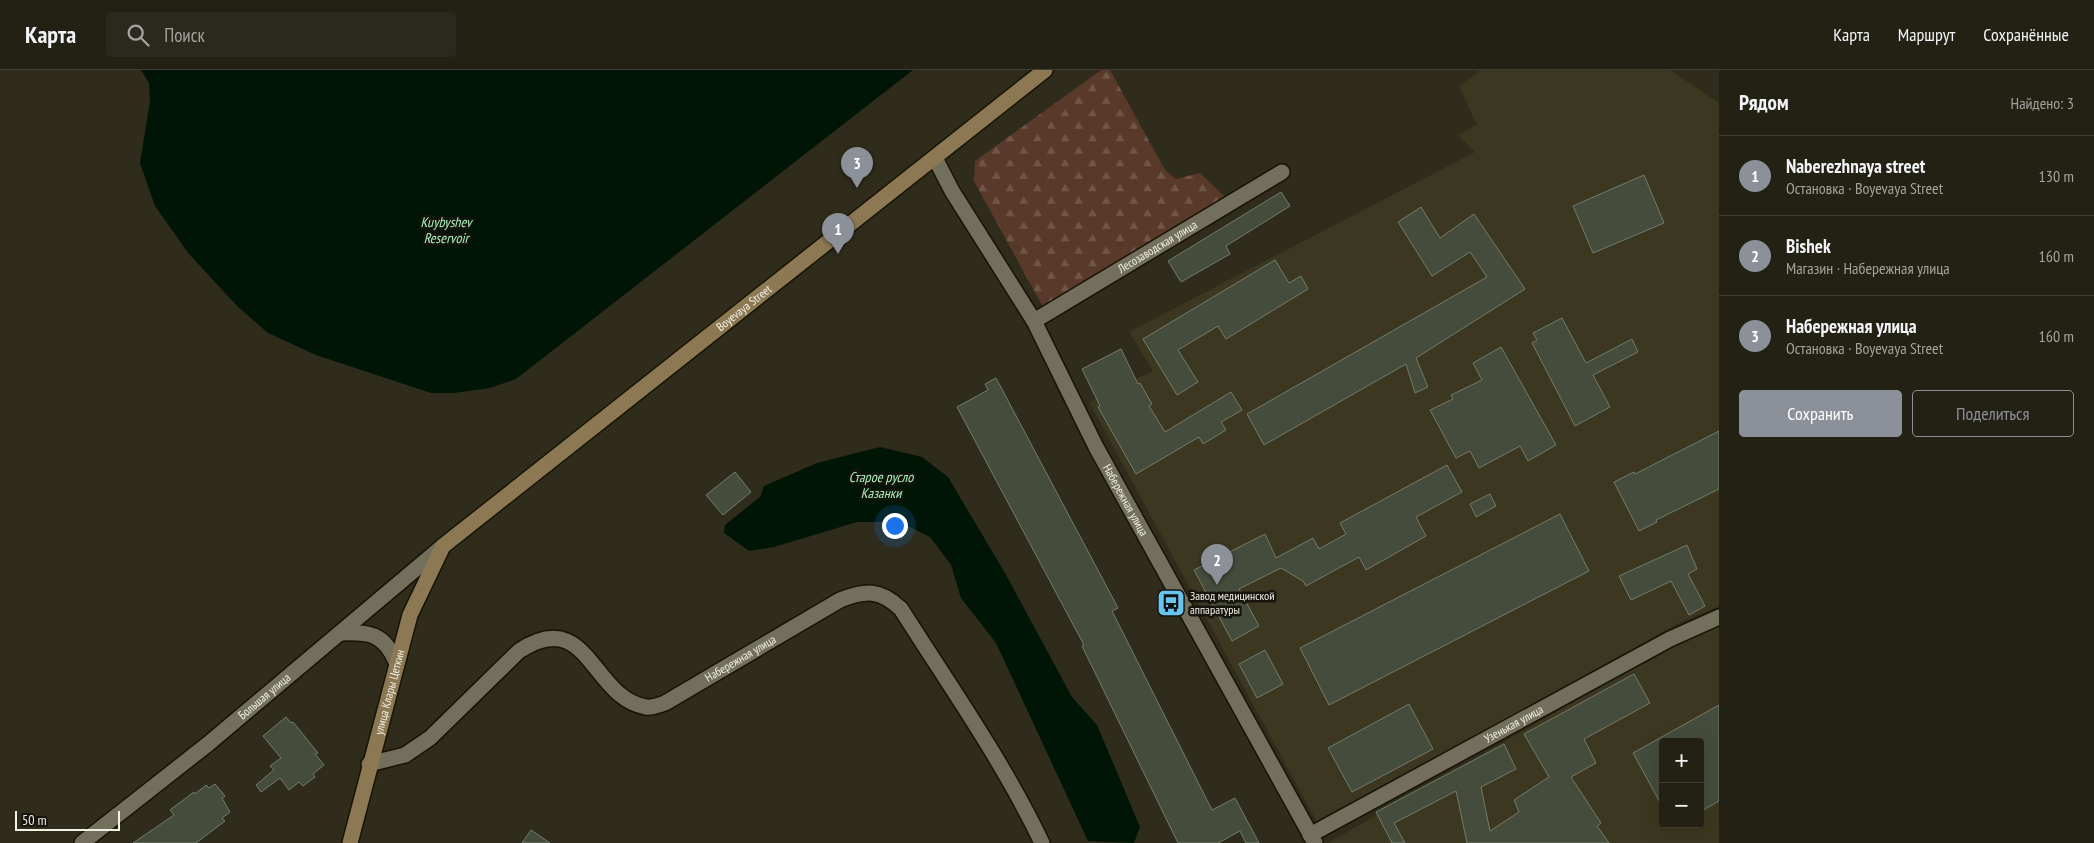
<!DOCTYPE html>
<html lang="ru">
<head>
<meta charset="utf-8">
<style>
	:root { --surface:#232114; --page:#2b291d; --text:#f1f3f6; --muted:#a3a3a0; --line:#403e34; --accent:#8c9099 }
	body { margin:0; font-family:"PT Sans Narrow",sans-serif; background:var(--page); color:var(--text) }
	.controls { position:absolute; right:15px; bottom:15px; display:grid; overflow:hidden; border-radius:5px; box-shadow:0 5px 20px #0002 }
	.controls button { width:45px; height:45px; display:grid; place-items:center; padding:0; border:0; border-bottom:1px solid var(--line); background:var(--surface); color:var(--text); font:25px sans-serif }
	.scale { position:absolute; left:15px; bottom:12px; width:105px; box-sizing:border-box; padding-left:5px; border:2px solid #f3f1e6; border-top:0; font-size:14px; line-height:18px; white-space:nowrap; color:#f3f1e6; -webkit-text-stroke:4px #15140d; paint-order:stroke }
	.you { position:absolute; left:894px; top:455px; width:18px; height:18px; margin:-12px; border:4px solid #fff; border-radius:50%; background:#1a73e8; box-shadow:0 0 0 8px #1a73e833 }
	.badge { display:grid; place-items:center; width:32px; height:32px; border-radius:50%; background:var(--accent); color:#fff; font-size:16px; font-weight:700 }
	.pin { position:absolute; translate:-50% -41px; filter:drop-shadow(0 1px 2px #0008) }
	.pin::after { content:''; position:absolute; top:26px; width:18px; height:15px; background:inherit; clip-path:polygon(0 0,100% 0,50% 100%) }
	.list { margin:0; padding:0; list-style:none }
	h2 { display:flex; justify-content:space-between; align-items:center; height:65px; margin:0; padding:0 20px; font-size:21px }
	h2 small { font-size:16px; font-weight:400; color:var(--muted) }
	.list li { display:grid; grid-template-columns:32px 1fr auto; gap:15px; align-items:center; box-sizing:border-box; height:80px; padding:0 20px; border-top:1px solid var(--line) }
	.list b { display:block; font-size:19px; white-space:nowrap }
	.list p { margin:0; font-size:16px; white-space:nowrap; color:var(--muted) }
	.list em { font-size:16px; font-style:normal; color:var(--muted) }
	.actions { display:flex; gap:10px; padding:15px 20px }
	.actions a { flex:1; padding:11px 0; border:1px solid var(--accent); border-radius:5px; text-align:center; font-size:18px; color:var(--accent) }
	.actions .main { background:var(--accent); color:#fff }
	.icon { flex:none; width:28px; height:28px; fill:none; stroke:currentColor; stroke-width:2; stroke-linecap:round; stroke-linejoin:round }
	.map { position:relative; flex:none; width:1719px; height:773px; overflow:hidden }
	header { display:flex; align-items:center; gap:30px; box-sizing:border-box; height:70px; padding:0 25px; background:var(--surface); border-bottom:1px solid var(--line) }
	header strong { font-size:24px }
	nav { display:flex; gap:28px; margin-inline-start:auto; font-size:18px }
	.search { width:350px; height:45px; background:var(--page); display:flex; align-items:center; gap:12px; box-sizing:border-box; padding:0 18px; border-radius:5px; color:var(--muted); font-size:19px }
	main { display:flex }
	aside { flex:1; background:var(--surface) }
	.map>svg:first-child { display:block }
	.built { fill:#3b3720; fill-rule:evenodd }
	.forest { fill:url(#forest-firs) }
	.water { fill:#011506 }
	.building { fill:#454c3c; stroke:#747c6a }
	.lines { fill:none; stroke-linecap:round; stroke-linejoin:round }
	.minor-casing { stroke:#171405; stroke-width:18 }
	.tertiary-casing { stroke:#171405; stroke-width:18 }
	.secondary-casing { stroke:#171405; stroke-width:18 }
	.minor { stroke:#726f5d; stroke-width:15 }
	.tertiary { stroke:#726f5d; stroke-width:15 }
	.secondary { stroke:#8c7953; stroke-width:15 }
	.labels { text-anchor:middle; stroke-width:5; stroke-linejoin:round; paint-order:stroke }
	.street-label { font-size:12px; fill:#f3f1e6; stroke:#15140d }
	.poi-label { font-size:12px; fill:#f3f1e6; stroke:#15140d; text-anchor:start }
	.water-label { font-size:14px; font-style:italic; fill:#a9f0bb; stroke:#15140d }
</style>
</head>
<body>
<header>
<strong>Карта</strong>
<div class="search"><svg class="icon" aria-label="search" viewBox="0 0 24 24"><circle cx="10" cy="10" r="6"/><path d="M15 15l6 6"/></svg>Поиск</div>
<nav><a>Карта</a><a>Маршрут</a><a>Сохранённые</a></nav>
</header>
<main>
<div class="map">
<svg width="1719" height="773" viewBox="0 0 1719 773">
	<defs>
		<pattern id="forest-firs" width="22" height="20" patternUnits="userSpaceOnUse" patternTransform="scale(1.25)"><rect width="22" height="20" fill="#58392a"/><path d="M5 1l3.5 6h-7zM16 11l3.5 6h-7z" fill="#705649"/></pattern>
	</defs>
	<rect width="100%" height="100%" fill="#2f2c1b"/>
	<path class="built" d="M 1480,0 L 1670,0 L 1719,33 L 1719,536 L 1681,552 L 1318,754 L 1089,332 L 1153,301 L 1129,262 L 1475,82 L 1458,65 L 1477,55 L 1459,16 Z
		M 1719,555 L 1719,773 L 1328,773 L 1662,581 ZM 1663,672 L 1700,672 L 1700,754 L 1663,754 Z"/>
	<path class="forest" d="M 1101,0 L 1110,0 L 1165,100 L 1176,109 L 1200,103 L 1225,127 L 1043,237 L 974,111 L 975,91 Z"/>
	<path class="water" d="M 141,0 L 913,0 L 516,309 L 490,318 L 454,323 L 431,323 L 316,285 L 268,263 L 238,237 L 189,184 L 155,136 L 140,93 L 150,31 L 149,13 Z
		M 880,377 L 922,387 L 948,407 L 1005,503 L 1072,627 L 1097,655 L 1140,757 L 1134,773 L 1088,771 L 996,573 L 961,528 L 951,495 L 930,467 L 900,452 L 857,452 L 774,477 L 749,481 L 724,463 L 725,455 L 760,427 L 764,416 L 817,393 Z"/>
	<path class="building" d="M 1644,105 L 1664,153 L 1593,183 L 1573,136 Z
		M 1281,122 L 1290,136 L 1226,176 L 1230,184 L 1181,212 L 1168,191 Z
		M 1421,137 L 1440,168 L 1474,144 L 1525,219 L 1416,288 L 1428,317 L 1415,323 L 1406,294 L 1264,375 L 1247,344 L 1487,207 L 1470,182 L 1432,206 L 1398,152 Z
		M 1275,190 L 1289,213 L 1301,206 L 1308,219 L 1226,269 L 1218,256 L 1178,280 L 1198,312 L 1177,325 L 1143,269 Z
		M 1562,248 L 1586,293 L 1632,269 L 1638,282 L 1593,305 L 1610,337 L 1575,356 L 1532,273 L 1537,270 L 1533,263 Z
		M 1501,277 L 1556,375 L 1528,391 L 1520,376 L 1479,398 L 1470,381 L 1456,388 L 1430,340 L 1453,329 L 1451,325 L 1482,310 L 1473,293 Z
		M 1121,279 L 1138,314 L 1140,313 L 1152,334 L 1149,336 L 1165,362 L 1231,322 L 1242,340 L 1221,352 L 1226,360 L 1203,374 L 1199,367 L 1136,404 L 1098,337 L 1100,336 L 1082,299 Z
		M 996,308 L 1118,538 L 1112,541 L 1212,740 L 1235,728 L 1259,773 L 1246,773 L 1240,761 L 1218,773 L 1178,773 L 1082,576 L 1084,575 L 957,337 L 988,320 L 985,314 Z
		M 1719,361 L 1719,419 L 1656,450 L 1657,452 L 1639,461 L 1614,412 L 1634,402 L 1635,404 Z
		M 1447,395 L 1462,422 L 1416,447 L 1426,466 L 1366,500 L 1359,487 L 1306,516 L 1303,511 L 1281,498 L 1239,519 L 1259,556 L 1232,571 L 1194,500 L 1265,464 L 1276,488 L 1313,468 L 1319,479 L 1346,464 L 1340,453 Z
		M 735,402 L 751,422 L 723,445 L 706,425 Z
		M 1490,424 L 1496,436 L 1476,447 L 1470,434 Z
		M 1560,444 L 1589,501 L 1329,635 L 1300,578 Z
		M 1687,475 L 1697,499 L 1688,504 L 1705,536 L 1689,545 L 1671,511 L 1631,530 L 1619,506 Z
		M 1265,580 L 1283,614 L 1257,628 L 1239,594 Z
		M 1634,604 L 1650,633 L 1584,669 L 1596,693 L 1571,707 L 1601,753 L 1597,756 L 1609,773 L 1467,773 L 1456,721 L 1394,753 L 1405,773 L 1392,773 L 1376,742 L 1504,674 L 1516,699 L 1481,717 L 1490,761 L 1519,742 L 1514,730 L 1549,707 L 1524,664 Z
		M 1409,634 L 1433,679 L 1352,722 L 1328,678 Z
		M 1719,635 L 1719,731 L 1700,742 L 1700,672 L 1663,672 L 1663,738 L 1633,683 Z
		M 286,647 L 291,653 L 293,652 L 318,683 L 315,684 L 324,695 L 313,704 L 315,707 L 303,716 L 299,712 L 289,720 L 280,708 L 261,722 L 256,715 L 274,700 L 270,696 L 281,688 L 263,666 Z
		M 215,714 L 225,726 L 222,728 L 230,742 L 222,748 L 225,751 L 196,773 L 133,773 L 174,745 L 170,740 L 194,722 L 195,724 L 206,715 L 209,718 Z
		M 531,760 L 550,773 L 522,773 Z"/>
	<g class="lines">
		<defs>
			<g id="minor">
				<path id="s1" d="M 935,88 L 952,121 L 1034,251 L 1096,377 L 1315,773"/>
				<path id="s2" d="M 1034,251 L 1282,102"/>
				<path id="s3" d="M 369,694 L 405,685 L 430,668 L 519,581 C 589,535 591,628 646,637 C 652,638 659,635 665,633 L 840,530 C 866,520 880,519 901,539 C 949,615 1003,691 1042,773"/>
				<path id="s4" d="M 1310,765 L 1670,569 L 1719,547"/>
			</g>
			<g id="tertiary">
				<path d="M 341,563 C 369,562 384,563 396,592"/>
				<path id="s5" d="M 82,773 L 208,674 L 443,476"/>
			</g>
			<g id="secondary">
				<path id="s6" d="M 350,773 L 410,545 L 443,476 L 1045,0"/>
			</g>
		</defs>
		<use href="#minor" class="minor-casing"/>
		<use href="#tertiary" class="tertiary-casing"/>
		<use href="#secondary" class="secondary-casing"/>
		<use href="#minor" class="minor"/>
		<use href="#tertiary" class="tertiary"/>
		<use href="#secondary" class="secondary"/>
	</g>
	<defs>
		<symbol id="bus-square" viewBox="-11 -11 22 22"><rect x="-9" y="-9" width="18" height="18" rx="4" fill="#66c4ef" stroke="#15140d"/><path d="M-5-6H5V4H4V6H2V4H-2V6H-4V4H-5ZM-3.5-4V0h7V-4ZM-3.5 1.2v1.5H-2V1.2ZM2 1.2v1.5H3.5V1.2Z" fill="#111"/></symbol>
	</defs>
	<g fill-rule="evenodd">
		<use href="#bus-square" x="1155" y="517" width="32" height="32"/>
	</g>
	<g class="labels">
		<g class="street-label">
			<text dy="4" stroke="none"><textPath href="#s2" startOffset="144">Лесозаводская улица</textPath></text>
			<text dy="4" stroke="none"><textPath href="#s6" startOffset="696">Boyevaya Street</textPath></text>
			<text dy="4" stroke="none"><textPath href="#s1" startOffset="392">Набережная улица</textPath></text>
			<text dy="4" stroke="none"><textPath href="#s3" startOffset="455">Набережная улица</textPath></text>
			<text dy="4" stroke="none"><textPath href="#s6" startOffset="156">улица Клары Цеткин</textPath></text>
			<text dy="4" stroke="none"><textPath href="#s5" startOffset="234">Большая улица</textPath></text>
			<text dy="4" stroke="none"><textPath href="#s4" startOffset="232">Узенькая улица</textPath></text>
		</g>
		<g class="poi-label">
			<text x="1190" y="530">Завод медицинской<tspan x="1190" dy="14">аппаратуры</tspan></text>
		</g>
		<g class="water-label">
			<text x="446" y="157">Kuybyshev<tspan x="446" dy="16">Reservoir</tspan></text>
			<text x="881" y="412">Старое русло<tspan x="881" dy="16">Казанки</tspan></text>
		</g>
	</g>
</svg>
<div class="controls">
<button>+</button>
<button>−</button>
</div>
<div class="scale">50 m</div>
<div class="you"></div>
<div class="pin badge" style="left:838px;top:184px">1</div>
<div class="pin badge" style="left:1217px;top:515px">2</div>
<div class="pin badge" style="left:857px;top:118px">3</div>
</div>
<aside>
<h2>Рядом<small>Найдено: 3</small></h2>
<ul class="list">
<li><span class="badge">1</span><div><b>Naberezhnaya street</b><p>Остановка · Boyevaya Street</p></div><em>130 m</em></li>
<li><span class="badge">2</span><div><b>Bishek</b><p>Магазин · Набережная улица</p></div><em>160 m</em></li>
<li><span class="badge">3</span><div><b>Набережная улица</b><p>Остановка · Boyevaya Street</p></div><em>160 m</em></li>
</ul>
<div class="actions"><a class="main">Сохранить</a><a>Поделиться</a></div>
</aside>
</main>
</body>
</html>
